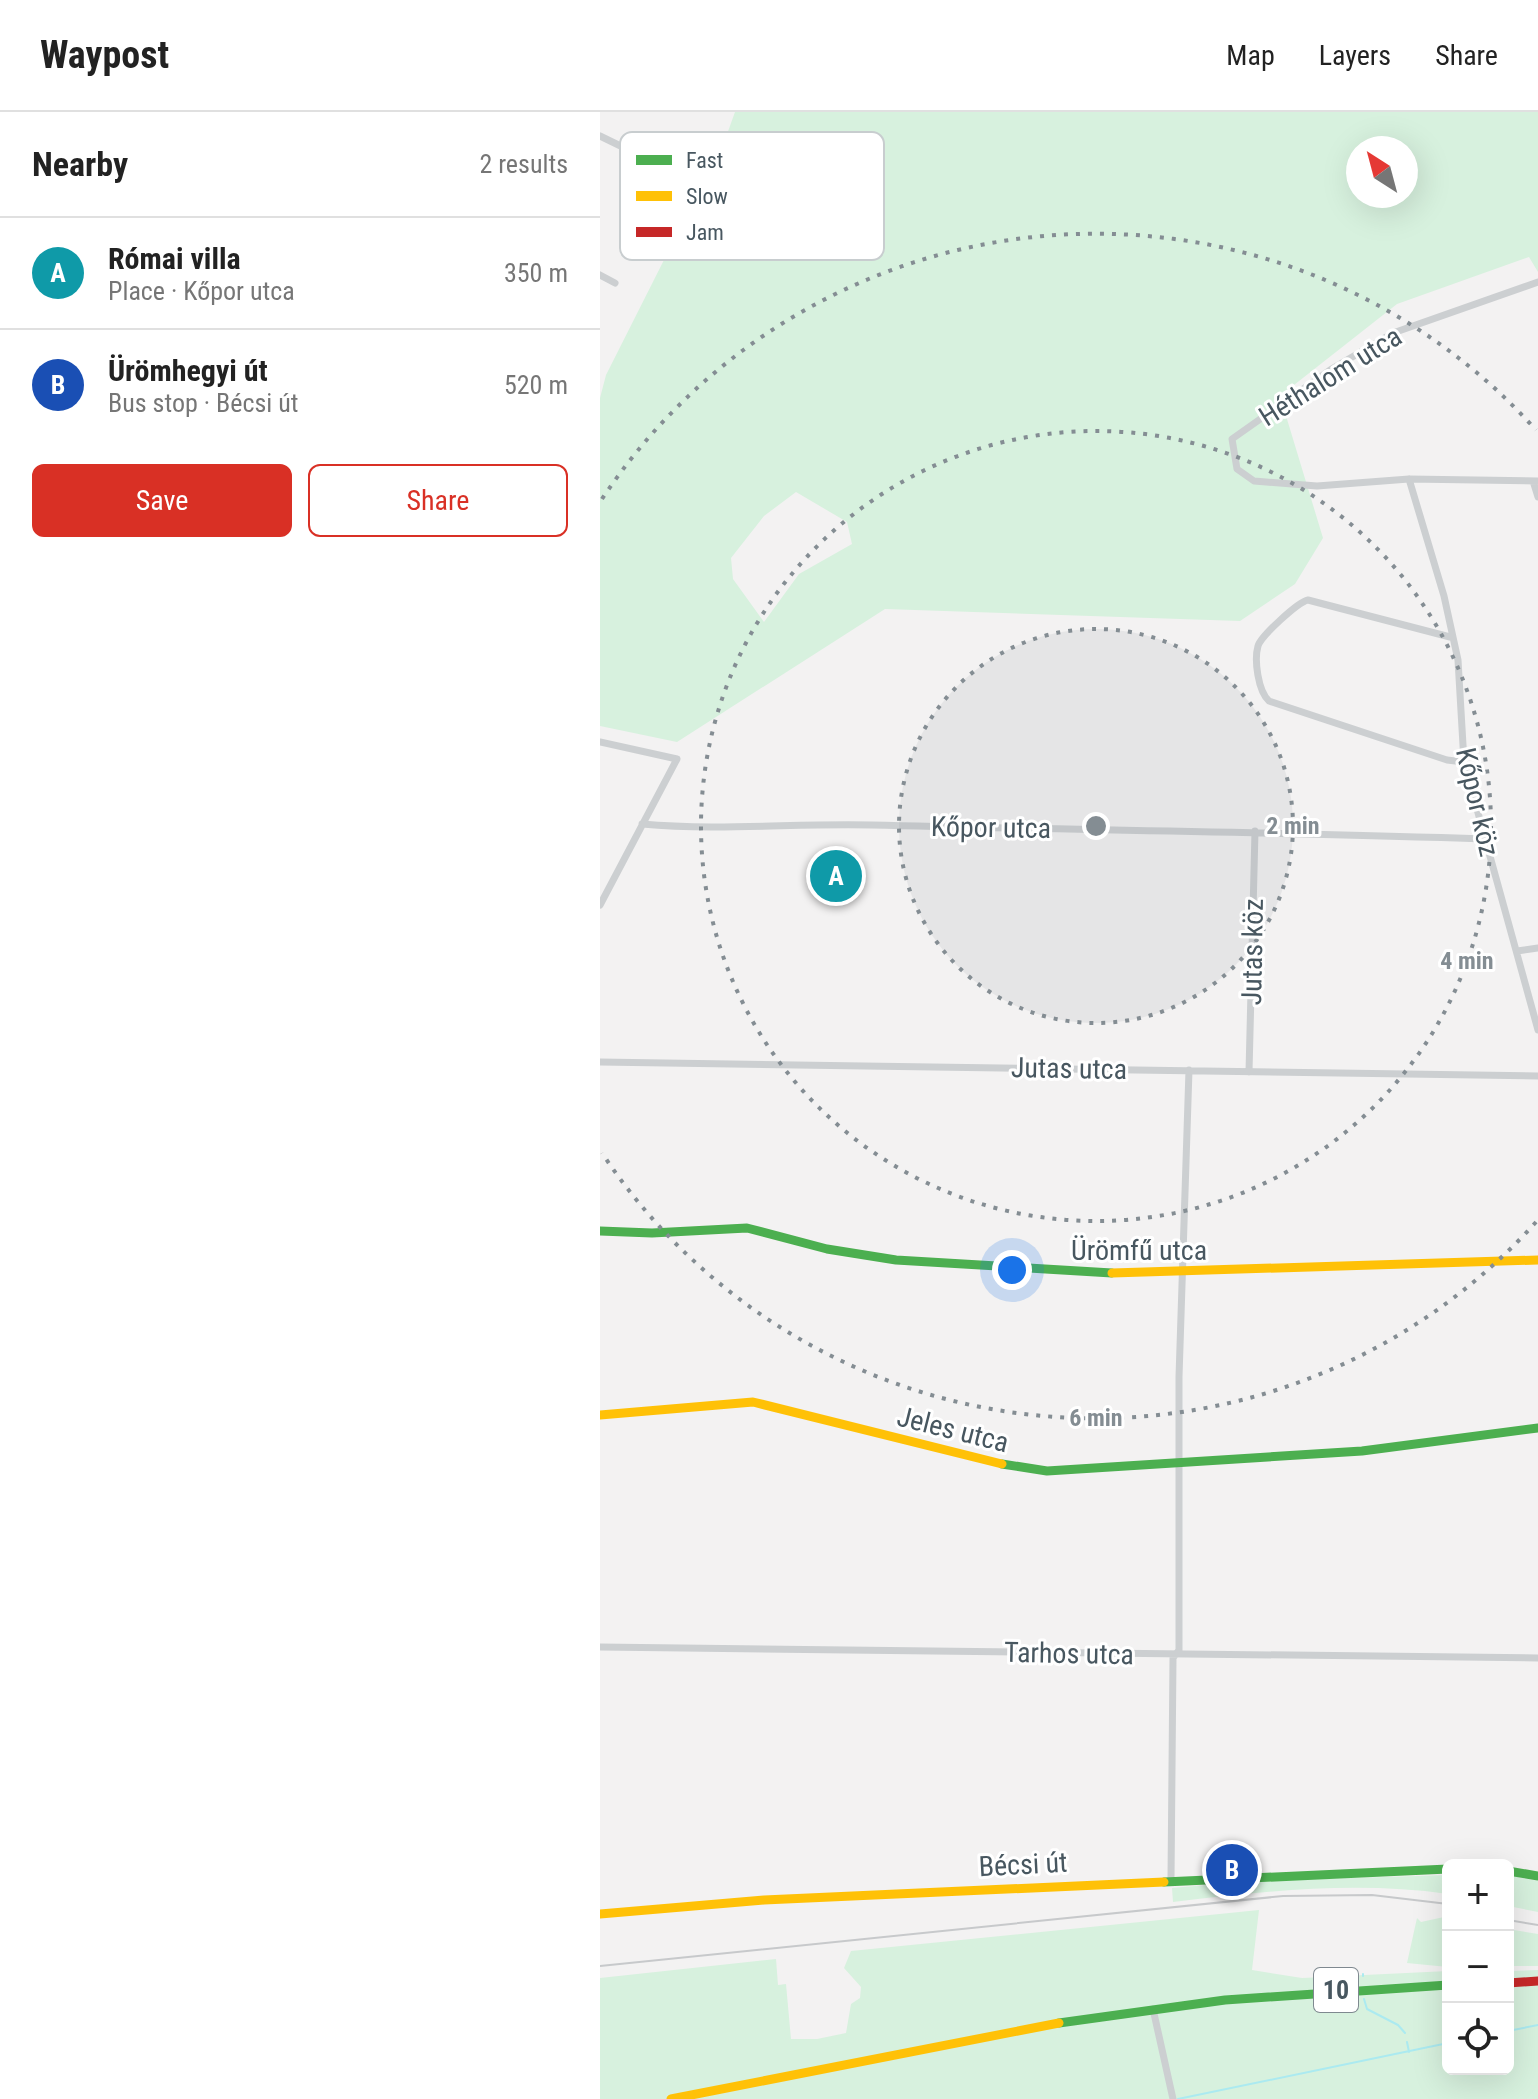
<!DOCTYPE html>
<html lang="en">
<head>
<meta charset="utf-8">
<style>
	:root { --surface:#fff; --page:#f6f6f6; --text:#222; --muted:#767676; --line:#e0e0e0; --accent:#d93025 }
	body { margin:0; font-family:"Roboto Condensed",sans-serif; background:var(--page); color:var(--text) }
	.controls { position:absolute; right:24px; bottom:24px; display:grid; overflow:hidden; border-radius:12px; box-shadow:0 8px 32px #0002 }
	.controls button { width:72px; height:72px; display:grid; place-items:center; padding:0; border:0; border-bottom:2px solid var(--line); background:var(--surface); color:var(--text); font:40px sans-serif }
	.compass { position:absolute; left:746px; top:24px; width:72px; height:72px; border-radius:50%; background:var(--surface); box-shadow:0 8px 32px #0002; rotate:324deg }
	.you { position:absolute; left:412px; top:1158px; width:28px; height:28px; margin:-20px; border:6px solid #fff; border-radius:50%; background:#1a73e8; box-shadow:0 0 0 12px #1a73e833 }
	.badge { display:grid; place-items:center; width:52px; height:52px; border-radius:50%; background:var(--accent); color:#fff; font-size:26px; font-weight:700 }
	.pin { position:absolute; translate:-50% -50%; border:4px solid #fff; box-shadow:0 2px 8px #0006 }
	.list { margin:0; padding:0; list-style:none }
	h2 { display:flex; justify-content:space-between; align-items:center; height:104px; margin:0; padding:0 32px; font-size:34px }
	h2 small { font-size:26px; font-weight:400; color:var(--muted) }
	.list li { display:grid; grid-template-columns:52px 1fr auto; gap:24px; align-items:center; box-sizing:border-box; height:112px; padding:0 32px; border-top:2px solid var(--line) }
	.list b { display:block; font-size:30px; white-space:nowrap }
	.list p { margin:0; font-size:26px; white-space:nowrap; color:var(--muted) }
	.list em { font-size:26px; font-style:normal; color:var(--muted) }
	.actions { display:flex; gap:16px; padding:24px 32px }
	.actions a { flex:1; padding:18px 0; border:2px solid var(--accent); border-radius:12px; text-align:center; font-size:28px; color:var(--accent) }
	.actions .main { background:var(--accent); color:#fff }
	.icon { flex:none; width:44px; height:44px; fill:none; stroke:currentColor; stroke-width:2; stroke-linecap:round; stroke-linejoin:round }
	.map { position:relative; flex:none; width:938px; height:1987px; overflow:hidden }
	header { display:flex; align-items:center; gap:48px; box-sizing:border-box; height:112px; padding:0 40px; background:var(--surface); border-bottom:2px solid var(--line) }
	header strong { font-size:38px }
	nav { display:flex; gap:44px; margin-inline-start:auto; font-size:28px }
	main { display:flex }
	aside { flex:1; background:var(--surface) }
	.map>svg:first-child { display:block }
	.green { fill:#d7f1de; fill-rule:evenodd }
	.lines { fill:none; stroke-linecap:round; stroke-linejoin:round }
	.stream { stroke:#abeaf0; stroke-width:2 }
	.street { stroke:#cccfd1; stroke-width:7 }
	.fast { stroke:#4caf50; stroke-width:9 }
	.slow { stroke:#ffc107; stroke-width:9 }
	.jam { stroke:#c62828; stroke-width:9 }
	.rail { stroke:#c7c9cb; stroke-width:2 }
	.ring { fill:none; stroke:#848d93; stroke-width:4; stroke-dasharray:4 8 }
	.labels { text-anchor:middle; stroke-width:6; stroke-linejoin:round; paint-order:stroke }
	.shield { fill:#fff; stroke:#7f8990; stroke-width:2 }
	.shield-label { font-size:26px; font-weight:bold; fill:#485760 }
	.street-label { font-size:28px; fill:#485760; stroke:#fff }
	.key { fill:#fff; stroke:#c8cdcf; stroke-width:2 }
	.key-label { font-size:22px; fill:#485760 }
	.centre { fill:#848d93; stroke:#fff; stroke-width:4 }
	.ring-label { font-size:24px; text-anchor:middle; font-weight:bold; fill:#848d93; stroke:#fff; stroke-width:6; stroke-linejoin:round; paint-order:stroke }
</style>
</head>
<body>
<header>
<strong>Waypost</strong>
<nav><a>Map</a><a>Layers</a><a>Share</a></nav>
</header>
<main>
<aside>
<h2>Nearby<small>2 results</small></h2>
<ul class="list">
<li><span class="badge" style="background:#0f9aa8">A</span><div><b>Római villa</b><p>Place · Kőpor utca</p></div><em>350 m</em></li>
<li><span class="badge" style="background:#1a4fb4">B</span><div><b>Ürömhegyi út</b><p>Bus stop · Bécsi út</p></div><em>520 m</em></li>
</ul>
<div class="actions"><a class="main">Save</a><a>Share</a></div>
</aside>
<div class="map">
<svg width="938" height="1987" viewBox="0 0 938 1987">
	<rect width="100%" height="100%" fill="#f3f2f2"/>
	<path class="green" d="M 135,0 L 938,0 L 938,160 L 929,145 L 797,192 L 680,284 L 723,426 L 695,472 L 640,509 L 285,497 L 77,630 L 0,614 L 0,286 L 6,263 L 126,25 ZM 758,36 L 806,36 L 806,84 L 758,84 ZM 196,380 L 247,410 L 252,432 L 199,462 L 164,510 L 133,467 L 131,446 L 164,404 Z
		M 848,1763 L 848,1782 C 757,1769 664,1779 573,1790 L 572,1776 L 652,1769 Z
		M 908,1763 L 938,1769 L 938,1800 L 908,1794 Z
		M 659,1798 L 652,1858 L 702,1866 L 848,1859 L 848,1957 L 908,1957 L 908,1859 L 938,1858 L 938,1987 L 0,1987 L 0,1866 L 176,1847 L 178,1873 L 186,1872 L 191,1927 L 217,1927 L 246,1921 L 251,1892 L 260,1886 L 261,1875 L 244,1856 L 251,1839 Z
		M 844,1805 L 848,1806 L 848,1855 L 807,1851 L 817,1806 L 821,1810 Z
		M 908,1817 L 938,1822 L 938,1854 L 908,1854 Z"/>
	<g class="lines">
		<path class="stream" d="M 763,1862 L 763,1864
			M 764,1887 L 767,1897 L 798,1913 L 805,1921
			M 908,1919 L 938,1913
			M 807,1930 L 809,1940
			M 578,1987 L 848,1931"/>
		<path class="street" d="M 0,24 L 72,59
			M 0,163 L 15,171
			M 938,170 L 793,221 L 730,258 L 632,327 L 637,357 L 654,369 L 717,374 L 809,367 L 938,369
			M 809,367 L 844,484 L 858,548 L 864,650 L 938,918
			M 933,369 L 938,385
			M 850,525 L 708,488 C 698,490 661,524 658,534 C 654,548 658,579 669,589 L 847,648 L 864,650
			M 0,630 L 77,647 L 0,793
			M 42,712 C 119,719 196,711 272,713 C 476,718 681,720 885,727
			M 917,839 L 938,836
			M 0,950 L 938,964
			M 649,960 L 655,719
			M 0,1535 L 938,1546
			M 571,1767 L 573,1546 L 579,1538 L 579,1265 L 589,958
			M 553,1897 L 573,1987"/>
		<path class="fast" d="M 0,1119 L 52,1121 L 147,1116 L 227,1137 L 296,1148 L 512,1161
			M 402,1352 L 447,1359 L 762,1339 L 938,1316
			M 908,1759 L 938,1764
			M 564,1770 L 848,1757
			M 459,1911 L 625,1888 L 848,1873"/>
		<path class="slow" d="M 512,1161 L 938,1148
			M 0,1303 L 153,1290 L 402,1352
			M 0,1802 L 164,1788 L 564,1770
			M 71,1987 L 459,1911"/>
		<path class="jam" d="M 908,1871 L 938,1869"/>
		<path class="rail" d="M 908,1808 L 938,1813
			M 0,1854 L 683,1784 L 772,1783 L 848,1792"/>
	</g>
	<circle cx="496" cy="714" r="197" fill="#848d93" fill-opacity=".12"/>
	<g class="ring">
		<circle cx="496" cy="714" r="197"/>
		<circle cx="496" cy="714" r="395"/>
		<path d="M936 1110A592 592 0 0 1 2 1041M2 387A592 592 0 0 1 936 318"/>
	</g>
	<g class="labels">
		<rect class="shield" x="714" y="1856" width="44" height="44" rx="6"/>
		<g class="shield-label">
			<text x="736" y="1887">10</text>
		</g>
		<g class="street-label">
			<text transform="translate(730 264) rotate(-32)" y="10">Héthalom utca</text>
			<text transform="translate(878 690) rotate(77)" y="10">Kőpor köz</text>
			<text transform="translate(391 715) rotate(1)" y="10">Kőpor utca</text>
			<text transform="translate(652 840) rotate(-89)" y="10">Jutas köz</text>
			<text transform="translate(469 956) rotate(1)" y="10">Jutas utca</text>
			<text x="539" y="1148">Ürömfű utca</text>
			<text transform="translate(353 1317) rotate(14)" y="10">Jeles utca</text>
			<text transform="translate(469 1541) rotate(1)" y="10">Tarhos utca</text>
			<text transform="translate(423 1752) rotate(-3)" y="10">Bécsi út</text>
		</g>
	</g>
	<rect x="20" y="20" width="264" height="128" rx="12" class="key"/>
	<rect x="36" y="43" width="36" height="10" fill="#4caf50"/>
	<rect x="36" y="79" width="36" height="10" fill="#ffc107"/>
	<rect x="36" y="115" width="36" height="10" fill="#c62828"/>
	<g class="key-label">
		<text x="86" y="56">Fast</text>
		<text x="86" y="92">Slow</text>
		<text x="86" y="128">Jam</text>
	</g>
	<circle cx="496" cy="714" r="12" class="centre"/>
	<g class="ring-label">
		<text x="693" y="722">2 min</text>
		<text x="867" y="857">4 min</text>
		<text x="496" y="1314">6 min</text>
	</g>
</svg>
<div class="controls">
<button>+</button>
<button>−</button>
<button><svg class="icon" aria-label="locate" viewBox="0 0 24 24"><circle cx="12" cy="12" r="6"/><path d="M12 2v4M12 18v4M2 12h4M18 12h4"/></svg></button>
</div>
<svg class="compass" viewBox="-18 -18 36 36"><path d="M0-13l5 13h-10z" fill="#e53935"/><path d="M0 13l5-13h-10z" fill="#767676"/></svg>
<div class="you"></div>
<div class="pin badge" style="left:236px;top:764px;background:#0f9aa8">A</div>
<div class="pin badge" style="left:632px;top:1758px;background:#1a4fb4">B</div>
</div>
</main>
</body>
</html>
